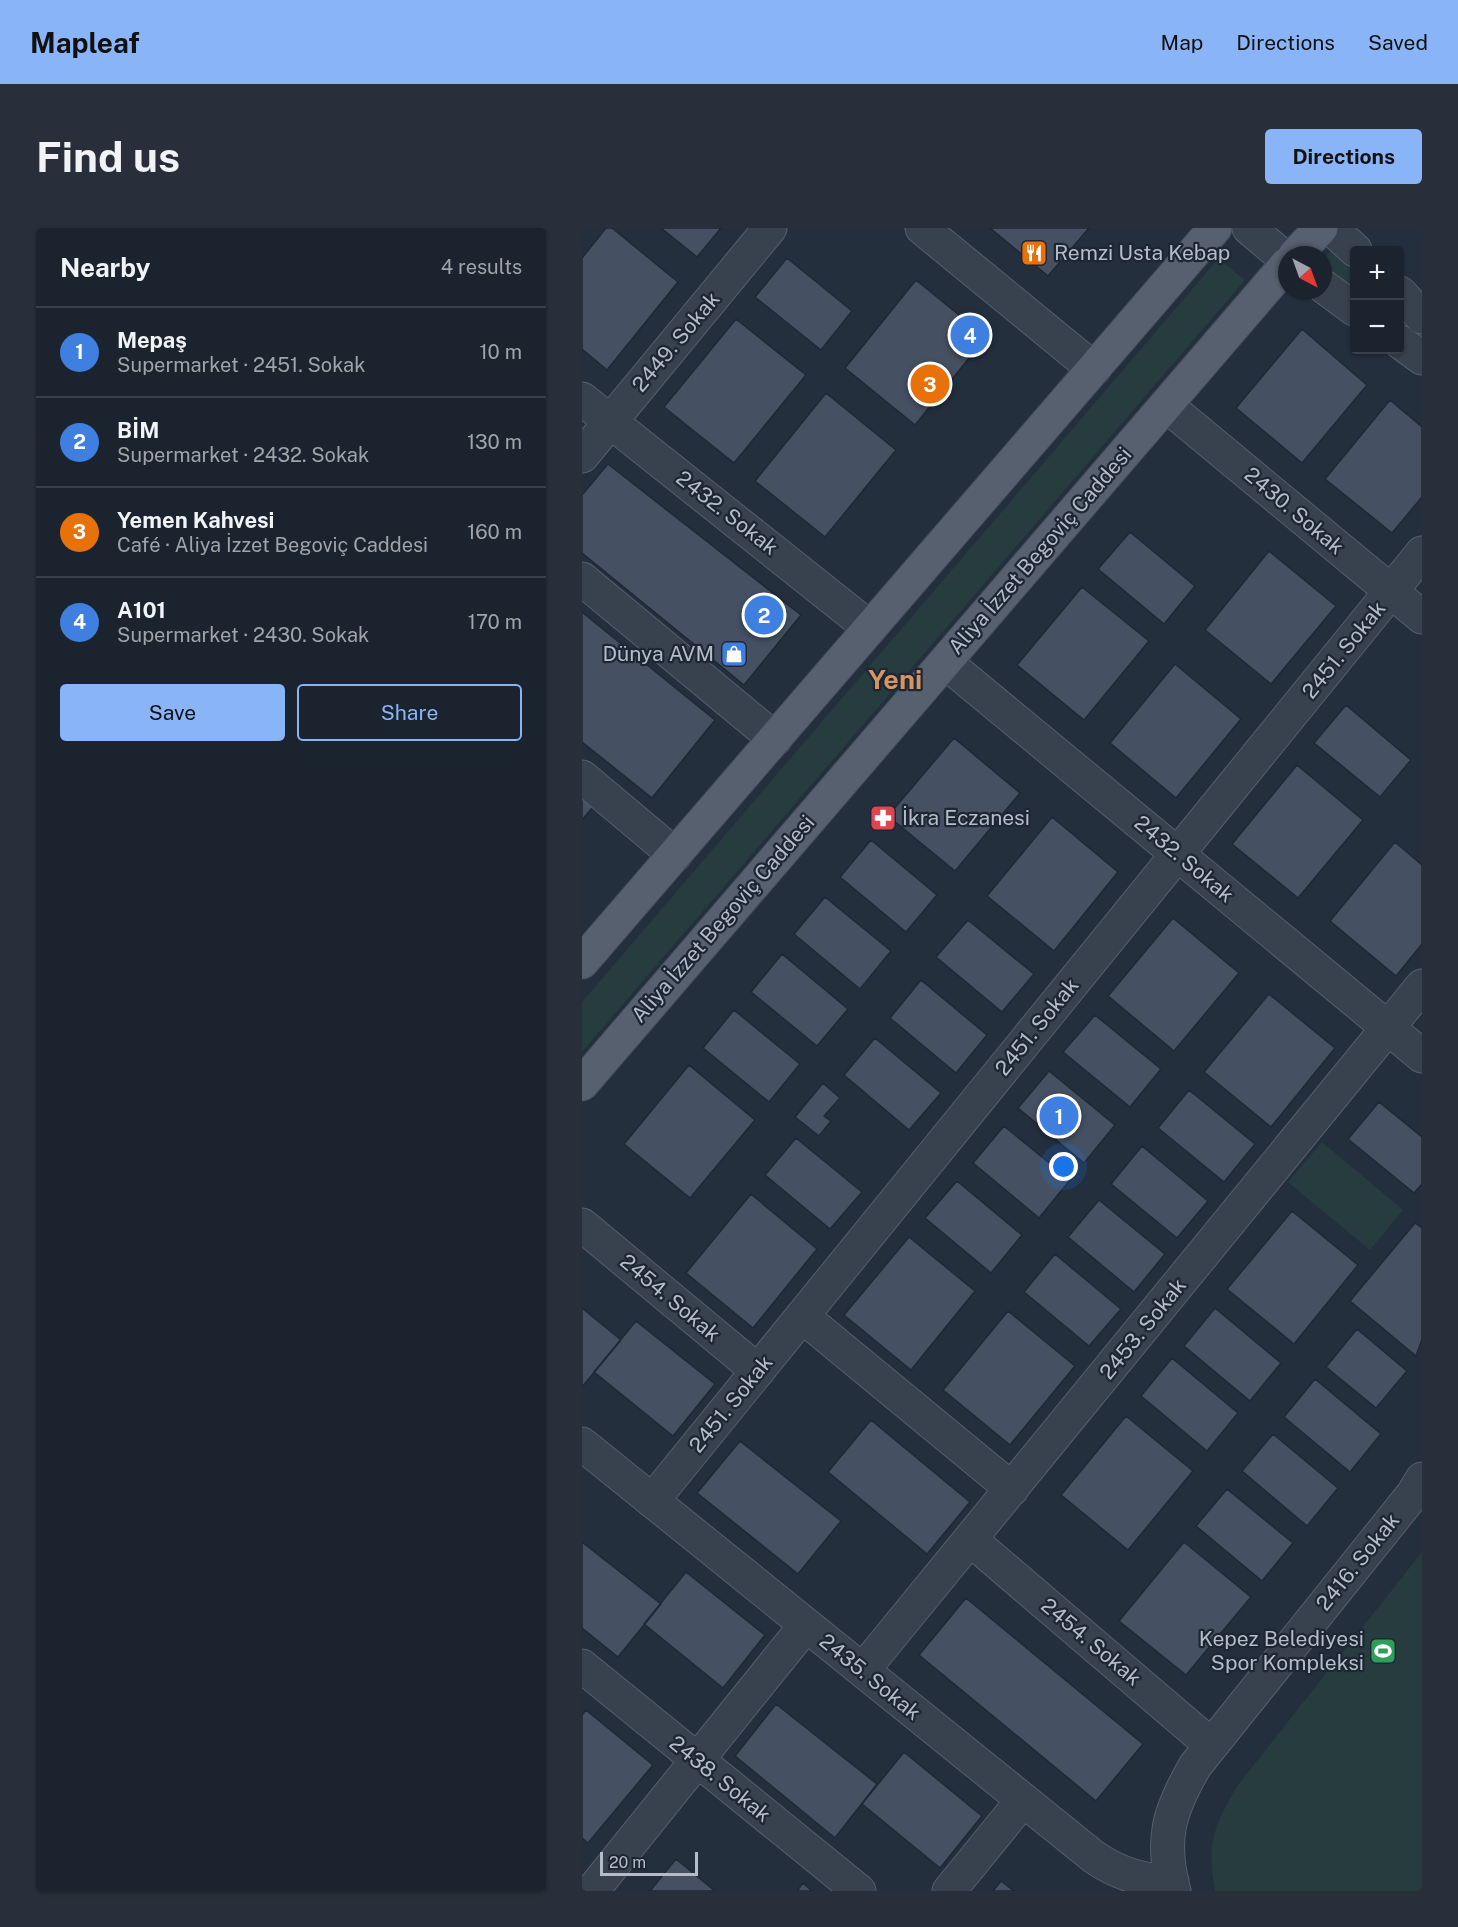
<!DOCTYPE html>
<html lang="en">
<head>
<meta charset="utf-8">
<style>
	:root { --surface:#1b232e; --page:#282f3a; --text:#f1f3f6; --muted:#a0a4aa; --line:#39404a; --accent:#8ab4f8 }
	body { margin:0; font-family:"Public Sans",sans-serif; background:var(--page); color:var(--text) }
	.controls { position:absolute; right:18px; top:18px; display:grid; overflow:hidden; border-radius:6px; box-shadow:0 2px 4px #0004 }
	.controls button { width:54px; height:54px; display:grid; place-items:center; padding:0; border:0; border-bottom:2px solid var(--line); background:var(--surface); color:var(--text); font:30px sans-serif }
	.compass { position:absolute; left:696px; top:18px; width:54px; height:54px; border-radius:50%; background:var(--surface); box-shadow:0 2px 4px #0004; rotate:139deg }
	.scale { position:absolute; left:18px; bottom:15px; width:98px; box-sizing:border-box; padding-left:6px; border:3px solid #b4bcc9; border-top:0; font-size:16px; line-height:21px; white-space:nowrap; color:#b4bcc9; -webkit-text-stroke:4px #1d2633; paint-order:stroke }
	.you { position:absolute; left:482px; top:939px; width:21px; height:21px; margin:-15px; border:4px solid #fff; border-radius:50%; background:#1a73e8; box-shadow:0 0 0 9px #1a73e833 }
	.badge { display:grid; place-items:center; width:39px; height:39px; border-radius:50%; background:var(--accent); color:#fff; font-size:20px; font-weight:700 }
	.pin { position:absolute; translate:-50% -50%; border:3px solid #fff; box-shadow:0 2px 6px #0006 }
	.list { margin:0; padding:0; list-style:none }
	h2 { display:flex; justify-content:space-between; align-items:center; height:78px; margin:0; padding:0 24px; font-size:26px }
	h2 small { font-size:20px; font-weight:400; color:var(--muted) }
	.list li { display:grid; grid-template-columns:39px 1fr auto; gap:18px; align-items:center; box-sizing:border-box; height:90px; padding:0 24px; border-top:2px solid var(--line) }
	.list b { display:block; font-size:22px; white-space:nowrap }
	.list p { margin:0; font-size:20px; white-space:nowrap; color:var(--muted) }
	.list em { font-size:20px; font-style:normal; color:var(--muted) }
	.actions { display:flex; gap:12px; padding:18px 24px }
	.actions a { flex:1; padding:14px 0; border:2px solid var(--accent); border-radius:6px; text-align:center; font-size:21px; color:var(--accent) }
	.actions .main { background:var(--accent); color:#111 }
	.map { position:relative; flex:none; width:840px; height:1663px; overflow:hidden; border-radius:6px }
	header { display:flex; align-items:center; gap:36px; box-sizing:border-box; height:84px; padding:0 30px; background:var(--accent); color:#111 }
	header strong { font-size:28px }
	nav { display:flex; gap:33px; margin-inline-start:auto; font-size:21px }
	.intro { display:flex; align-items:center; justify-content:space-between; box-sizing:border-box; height:144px; padding:0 36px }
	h1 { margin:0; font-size:42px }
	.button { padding:15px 27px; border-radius:6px; background:var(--accent); color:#111; font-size:21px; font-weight:700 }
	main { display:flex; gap:36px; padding:0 36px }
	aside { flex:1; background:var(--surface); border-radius:6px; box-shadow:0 2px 4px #0004 }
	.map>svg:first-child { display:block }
	.green { fill:#263c3f }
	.building { fill:#455162; stroke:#1f2835; stroke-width:1.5 }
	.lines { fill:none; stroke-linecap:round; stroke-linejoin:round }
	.minor-casing { stroke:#565f6c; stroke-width:35 }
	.major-casing { stroke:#414a57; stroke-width:35 }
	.minor { stroke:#38414e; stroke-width:33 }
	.major { stroke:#56606e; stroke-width:33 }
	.labels { text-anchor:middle; stroke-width:4.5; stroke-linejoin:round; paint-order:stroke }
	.poi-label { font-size:21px; fill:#b4bcc9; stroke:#1d2633; text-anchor:start }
	.street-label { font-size:21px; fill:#b4bcc9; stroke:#1d2633 }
	.district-label { font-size:27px; font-weight:bold; fill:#d59563; stroke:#1d2633 }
</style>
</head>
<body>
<header>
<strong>Mapleaf</strong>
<nav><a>Map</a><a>Directions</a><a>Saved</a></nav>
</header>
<div class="intro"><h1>Find us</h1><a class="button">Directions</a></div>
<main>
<aside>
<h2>Nearby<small>4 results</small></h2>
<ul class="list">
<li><span class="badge" style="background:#3f7fe0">1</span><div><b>Mepaş</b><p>Supermarket · 2451. Sokak</p></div><em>10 m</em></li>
<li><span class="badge" style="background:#3f7fe0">2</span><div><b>BİM</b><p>Supermarket · 2432. Sokak</p></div><em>130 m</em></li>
<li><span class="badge" style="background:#e8710a">3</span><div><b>Yemen Kahvesi</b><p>Café · Aliya İzzet Begoviç Caddesi</p></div><em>160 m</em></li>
<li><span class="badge" style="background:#3f7fe0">4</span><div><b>A101</b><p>Supermarket · 2430. Sokak</p></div><em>170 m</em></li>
</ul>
<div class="actions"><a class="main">Save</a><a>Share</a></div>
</aside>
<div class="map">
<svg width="840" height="1663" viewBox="0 0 840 1663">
	<rect width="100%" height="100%" fill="#242f3e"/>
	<path class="green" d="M 751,20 L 772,41 L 772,62 L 741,36 L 741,31 Z
		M 636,31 L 663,52 L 0,824 L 0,774 Z
		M 740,914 L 821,982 L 788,1022 L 706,954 Z
		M 840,1324 L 840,1663 L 633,1663 C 624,1615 632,1598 656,1557 Z"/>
	<path class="building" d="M 24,0 L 30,0 L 96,54 L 25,142 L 0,121 L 0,30 Z
		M 79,0 L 139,0 L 115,29 Z
		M 408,0 L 507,0 L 466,48 Z
		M 205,30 L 270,83 L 239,122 L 173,69 Z
		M 334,52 L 404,109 L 333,197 L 263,140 Z
		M 154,91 L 224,147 L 152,235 L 82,179 Z
		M 720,101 L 785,157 L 720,235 L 654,180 Z
		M 244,165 L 314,222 L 243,309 L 173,253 Z
		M 808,172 L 840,199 L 840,269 L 810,305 L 743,251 Z
		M 26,236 L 219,387 L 162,457 L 0,325 L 0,267 Z
		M 548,304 L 613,358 L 582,396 L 516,341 Z
		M 687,323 L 754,378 L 689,456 L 623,402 Z
		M 500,359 L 567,413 L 502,492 L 435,437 Z
		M 0,384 L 133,492 L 70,570 L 0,514 Z
		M 593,436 L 659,491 L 594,570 L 528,515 Z
		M 764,477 L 829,532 L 798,569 L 732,515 Z
		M 372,510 L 438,565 L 373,643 L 306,588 Z
		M 715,537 L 781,592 L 716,670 L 650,616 Z
		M 0,570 L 11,579 L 0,592 Z
		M 470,589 L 536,644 L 472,723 L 405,668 Z
		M 289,612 L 355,667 L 324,704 L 258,649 Z
		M 813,614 L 840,637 L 840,716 L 814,748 L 748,693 Z
		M 243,669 L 309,723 L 278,761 L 212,706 Z
		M 591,690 L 657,745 L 592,823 L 526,768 Z
		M 386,692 L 452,746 L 420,784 L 354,729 Z
		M 200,726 L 266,781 L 235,818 L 169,764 Z
		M 339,752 L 405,807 L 374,845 L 308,790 Z
		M 687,766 L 753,820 L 689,899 L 622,844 Z
		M 152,782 L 218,836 L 187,874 L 121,820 Z
		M 513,787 L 579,841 L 548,879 L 481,824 Z
		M 293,810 L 359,865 L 327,902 L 262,847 Z
		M 107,837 L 173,892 L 108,970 L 42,916 Z
		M 467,843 L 533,897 L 502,935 L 436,880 Z
		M 241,855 L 258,870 L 242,888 L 249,893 L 237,908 L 213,889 Z
		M 607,862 L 673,916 L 642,954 L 576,900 Z
		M 797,874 L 840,909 L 840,956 L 832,965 L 766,911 Z
		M 422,898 L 488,952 L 457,990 L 391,935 Z
		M 214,910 L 280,964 L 248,1001 L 183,947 Z
		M 560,918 L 626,973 L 595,1010 L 529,956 Z
		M 375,953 L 440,1007 L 409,1045 L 343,990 Z
		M 169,966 L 235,1021 L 171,1100 L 104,1045 Z
		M 517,972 L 583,1026 L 552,1064 L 486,1009 Z
		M 710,983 L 776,1037 L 712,1116 L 645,1061 Z
		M 833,995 L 840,1000 L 840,1111 L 834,1128 L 768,1073 Z
		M 327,1009 L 393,1063 L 329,1142 L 262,1087 Z
		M 473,1026 L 539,1081 L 507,1118 L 442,1064 Z
		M 0,1080 L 39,1112 L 0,1159 Z
		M 633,1080 L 699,1135 L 668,1173 L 602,1118 Z
		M 426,1083 L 493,1138 L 428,1217 L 361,1162 Z
		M 54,1093 L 133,1156 L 91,1208 L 12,1144 Z
		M 775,1101 L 825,1143 L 794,1180 L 744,1139 Z
		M 590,1130 L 656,1185 L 625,1223 L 559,1168 Z
		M 733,1151 L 799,1206 L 768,1244 L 702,1189 Z
		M 544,1188 L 611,1243 L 546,1322 L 479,1267 Z
		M 289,1192 L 388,1274 L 345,1326 L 246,1244 Z
		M 691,1206 L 756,1260 L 725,1298 L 660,1243 Z
		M 158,1213 L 259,1293 L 216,1346 L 115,1265 Z
		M 645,1261 L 711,1315 L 680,1353 L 614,1298 Z
		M 0,1314 L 79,1376 L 36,1429 L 0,1400 Z
		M 602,1314 L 669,1369 L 604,1447 L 537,1393 Z
		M 104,1344 L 183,1407 L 141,1460 L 62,1396 Z
		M 384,1370 L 561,1516 L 514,1573 L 337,1427 Z
		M 194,1476 L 295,1556 L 253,1610 L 153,1528 Z
		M 4,1482 L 71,1537 L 6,1615 L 0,1610 L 0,1487 Z
		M 322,1524 L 400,1588 L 358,1640 L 280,1576 Z
		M 94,1631 L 133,1663 L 68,1663 Z
		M 419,1653 L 432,1663 L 411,1663 Z
		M 221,1655 L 230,1663 L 215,1663 Z"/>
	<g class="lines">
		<defs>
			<path id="minor" d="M 340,0 L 512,141
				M 667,0 L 705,32
				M 749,0 L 773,22
				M 741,58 L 772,81
				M 818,65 L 840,89
				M 818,114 L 840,130
				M 0,171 L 288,400
				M 584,177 L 840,389
				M 0,228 L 188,0
				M 0,351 L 193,511
				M 363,434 L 840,828
				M 0,549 L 93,627
				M 0,997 L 176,1143
				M 220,1088 L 430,1261
				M 0,1216 L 512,1629 C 537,1646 560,1653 590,1653
				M 70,1273 L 840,325
				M 389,1312 L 629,1517
				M 0,1438 L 277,1663
				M 281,1442 L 840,758
				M 10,1663 L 224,1397
				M 367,1663 L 441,1572
				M 592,1663 C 578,1611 587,1583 613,1538 L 831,1266 L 840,1251"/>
			<path id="major" d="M 713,27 L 739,0
				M 0,734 L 633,0
				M 0,856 L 705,36"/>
		</defs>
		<use href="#minor" class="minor-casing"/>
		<use href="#major" class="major-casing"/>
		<use href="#minor" class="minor"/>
		<use href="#major" class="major"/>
	</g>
	<defs>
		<symbol id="restaurant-square" viewBox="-11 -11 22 22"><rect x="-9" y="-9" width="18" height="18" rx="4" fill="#e8710a" stroke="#1d2633"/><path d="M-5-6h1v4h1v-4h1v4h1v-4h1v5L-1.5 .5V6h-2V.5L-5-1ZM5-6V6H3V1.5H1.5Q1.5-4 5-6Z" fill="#fff"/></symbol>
		<symbol id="shop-square" viewBox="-11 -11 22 22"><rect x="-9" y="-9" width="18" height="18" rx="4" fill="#3f7fe0" stroke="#1d2633"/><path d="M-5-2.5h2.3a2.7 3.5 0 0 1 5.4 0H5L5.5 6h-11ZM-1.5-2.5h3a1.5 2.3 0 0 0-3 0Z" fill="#fff"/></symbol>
		<symbol id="pharmacy-square" viewBox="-11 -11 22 22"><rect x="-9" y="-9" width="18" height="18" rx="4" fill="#e0444e" stroke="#1d2633"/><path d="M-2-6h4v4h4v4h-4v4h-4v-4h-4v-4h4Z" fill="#fff"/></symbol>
		<symbol id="stadium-square" viewBox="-11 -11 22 22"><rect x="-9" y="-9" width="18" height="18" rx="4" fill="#2e9e5b" stroke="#1d2633"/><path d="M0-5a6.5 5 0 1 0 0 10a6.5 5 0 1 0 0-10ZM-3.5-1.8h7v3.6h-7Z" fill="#fff"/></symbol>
	</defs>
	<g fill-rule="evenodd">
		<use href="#restaurant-square" x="437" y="10" width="30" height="30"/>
		<use href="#shop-square" x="137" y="411" width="30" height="30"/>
		<use href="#pharmacy-square" x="286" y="575" width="30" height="30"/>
		<use href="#stadium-square" x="786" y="1408" width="30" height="30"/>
	</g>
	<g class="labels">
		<g class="poi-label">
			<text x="472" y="32">Remzi Usta Kebap</text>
			<text x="132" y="433" text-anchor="end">Dünya AVM</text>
			<text x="320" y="597">İkra Eczanesi</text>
			<text x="782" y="1418" text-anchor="end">Kepez Belediyesi<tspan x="782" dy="24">Spor Kompleksi</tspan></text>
		</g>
		<g class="street-label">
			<text transform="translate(94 114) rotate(-50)" y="7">2449. Sokak</text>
			<text transform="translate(712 283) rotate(40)" y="7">2430. Sokak</text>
			<text transform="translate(145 285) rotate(38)" y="7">2432. Sokak</text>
			<text transform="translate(458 323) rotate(-49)" y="7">Aliya İzzet Begoviç Caddesi</text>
			<text transform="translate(762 422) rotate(-51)" y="7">2451. Sokak</text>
			<text transform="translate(602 631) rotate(40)" y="7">2432. Sokak</text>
			<text transform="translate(141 691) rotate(-49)" y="7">Aliya İzzet Begoviç Caddesi</text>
			<text transform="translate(455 799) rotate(-51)" y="7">2451. Sokak</text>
			<text transform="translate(88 1070) rotate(40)" y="7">2454. Sokak</text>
			<text transform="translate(561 1101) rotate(-51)" y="7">2453. Sokak</text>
			<text transform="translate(149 1176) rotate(-51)" y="7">2451. Sokak</text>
			<text transform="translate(776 1334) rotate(-51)" y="7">2416. Sokak</text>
			<text transform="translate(509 1414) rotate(40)" y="7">2454. Sokak</text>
			<text transform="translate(288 1449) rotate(39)" y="7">2435. Sokak</text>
			<text transform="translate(138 1551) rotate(39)" y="7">2438. Sokak</text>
		</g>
		<g class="district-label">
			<text x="313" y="461">Yeni</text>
		</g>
	</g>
</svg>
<div class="controls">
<button>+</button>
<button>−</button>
</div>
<svg class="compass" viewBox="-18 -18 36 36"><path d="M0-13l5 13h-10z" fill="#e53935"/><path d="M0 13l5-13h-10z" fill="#a0a4aa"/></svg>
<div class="scale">20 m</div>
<div class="you"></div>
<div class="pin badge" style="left:477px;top:888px;background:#3f7fe0">1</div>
<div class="pin badge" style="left:182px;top:387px;background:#3f7fe0">2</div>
<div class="pin badge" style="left:348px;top:156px;background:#e8710a">3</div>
<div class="pin badge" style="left:388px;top:107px;background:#3f7fe0">4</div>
</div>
</main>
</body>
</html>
